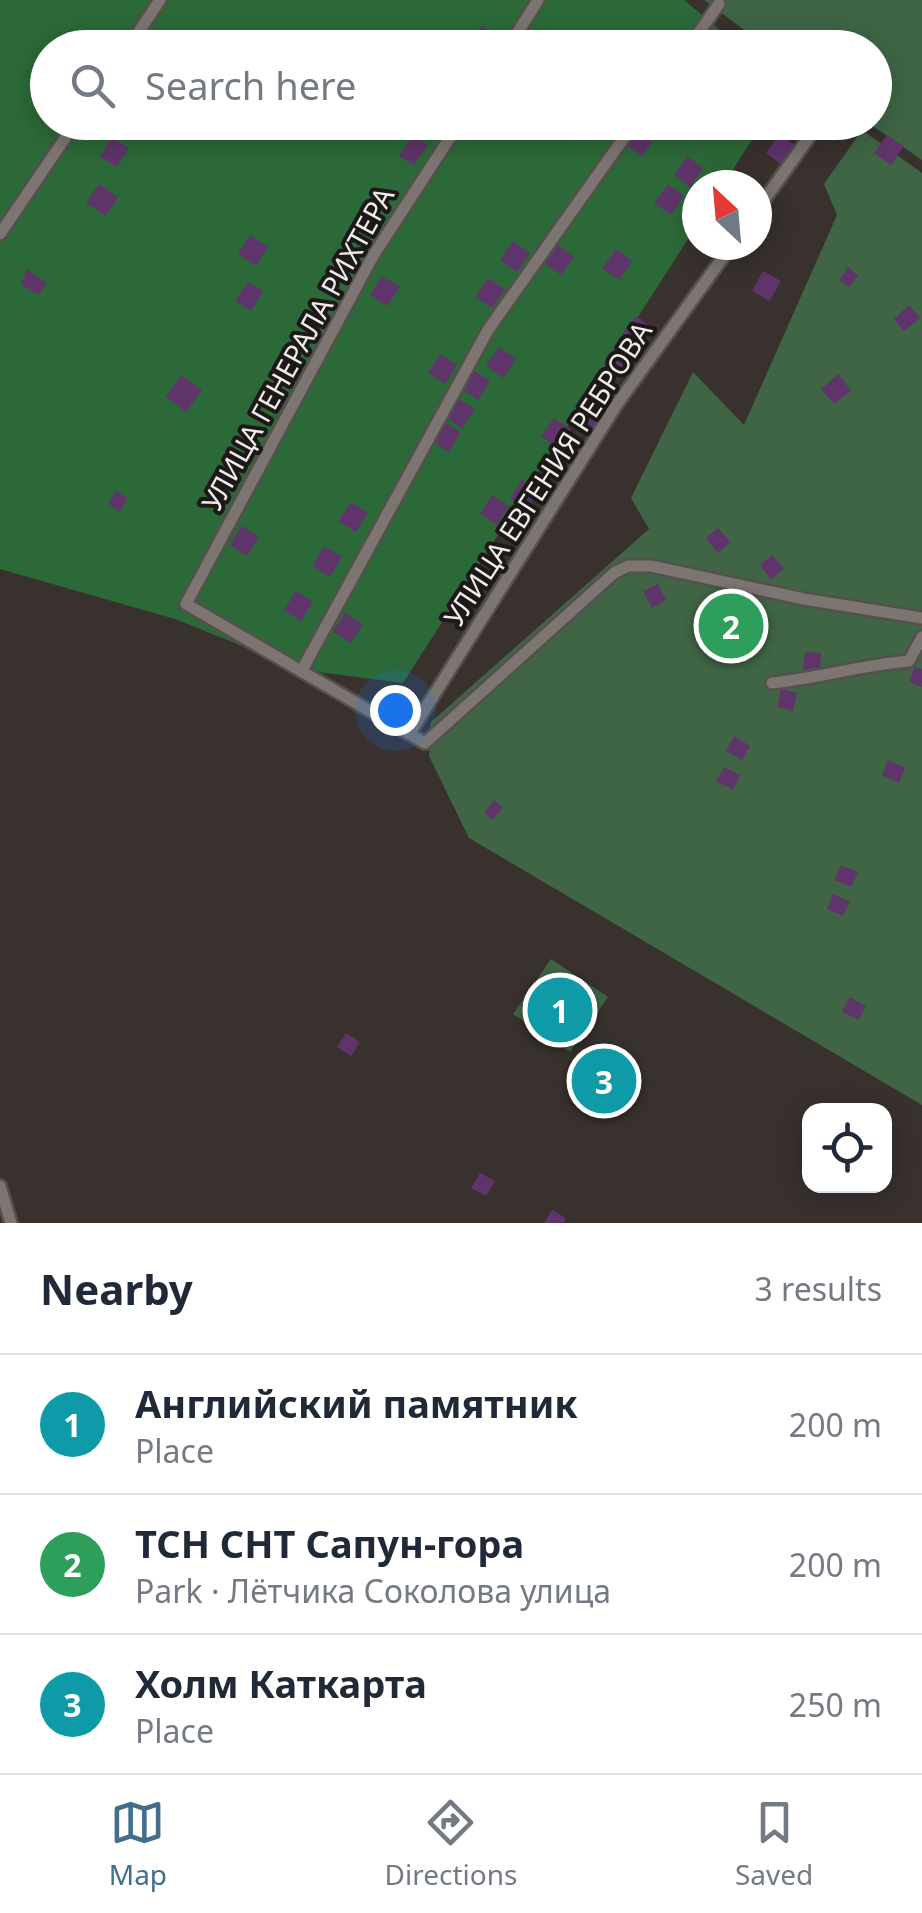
<!DOCTYPE html>
<html lang="en">
<head>
<meta charset="utf-8">
<style>
	:root { --surface:#fff; --page:#f2f2f3; --text:#1f2937; --muted:#747a83; --line:#e0e1e3; --accent:#436e8c }
	body { margin:0; font-family:"Noto Sans",sans-serif; background:var(--page); color:var(--text) }
	.controls { position:absolute; right:30px; bottom:30px; display:grid; overflow:hidden; border-radius:20px; box-shadow:0 5px 25px #0003 }
	.controls button { width:90px; height:90px; display:grid; place-items:center; padding:0; border:0; border-bottom:2px solid var(--line); background:var(--surface); color:var(--text); font:50px sans-serif }
	.compass { position:absolute; left:682px; top:170px; width:90px; height:90px; border-radius:50%; background:var(--surface); box-shadow:0 5px 25px #0003; rotate:334deg }
	.you { position:absolute; left:395px; top:710px; width:35px; height:35px; margin:-25px; border:8px solid #fff; border-radius:50%; background:#1a73e8; box-shadow:0 0 0 15px #1a73e833 }
	.badge { display:grid; place-items:center; width:65px; height:65px; border-radius:50%; background:var(--accent); color:#fff; font-size:32px; font-weight:700 }
	.pin { position:absolute; translate:-50% -50%; border:5px solid #fff; box-shadow:0 2px 10px #0006 }
	.list { margin:0; padding:0; list-style:none }
	h2 { display:flex; justify-content:space-between; align-items:center; height:130px; margin:0; padding:0 40px; font-size:42px }
	h2 small { font-size:32px; font-weight:400; color:var(--muted) }
	.list li { display:grid; grid-template-columns:65px 1fr auto; gap:30px; align-items:center; box-sizing:border-box; height:140px; padding:0 40px; border-top:2px solid var(--line) }
	.list b { display:block; font-size:38px; white-space:nowrap }
	.list p { margin:0; font-size:32px; white-space:nowrap; color:var(--muted) }
	.list em { font-size:32px; font-style:normal; color:var(--muted) }
	.icon { flex:none; width:55px; height:55px; fill:none; stroke:currentColor; stroke-width:2; stroke-linecap:round; stroke-linejoin:round }
	.map { position:relative; flex:none; width:922px; height:1223px; overflow:hidden }
	.search { position:absolute; background:var(--surface); box-shadow:0 5px 25px #0003; left:30px; right:30px; top:30px; height:110px; display:flex; align-items:center; gap:25px; box-sizing:border-box; padding:0 35px; border-radius:55px; color:var(--muted); font-size:38px }
	.sheet { height:550px; background:var(--surface) }
	nav { display:flex; justify-content:space-around; align-items:center; box-sizing:border-box; height:140px; border-top:2px solid var(--line); background:var(--surface); font-size:28px; color:var(--muted) }
	nav a { display:grid; justify-items:center; gap:5px }
	nav .on { color:var(--accent) }
	.map>svg:first-child { display:block }
	.green { fill:#3f6545 }
	.forest { fill:#2c6938 }
	.building { fill:#5f346a }
	.lines { fill:none; stroke-linecap:round; stroke-linejoin:round }
	.street-casing { stroke:#55504c; stroke-width:16 }
	.street { stroke:#7d7571; stroke-width:11 }
	.labels { text-anchor:middle; stroke-width:8; stroke-linejoin:round; paint-order:stroke }
	.street-label { font-size:28px; fill:#f0ece9; stroke:#1c1918 }
</style>
</head>
<body>
<div class="map">
<svg width="922" height="1223" viewBox="0 0 922 1223">
	<rect width="100%" height="100%" fill="#38312d"/>
	<path class="green" d="M 704,0 L 922,0 L 922,160 L 868,123 L 874,122 L 874,48 L 767,47 Z
		M 862,130 L 922,173 L 922,1105 L 469,838 L 429,756 L 431,722 L 649,529 L 631,498 L 693,372 L 744,425 L 837,215 L 824,184 Z
		M 551,959 L 608,997 L 570,1052 L 513,1014 Z"/>
	<path class="forest" d="M 0,0 L 684,0 L 740,47 L 48,48 L 48,122 L 763,123 L 723,185 L 697,185 L 697,225 L 403,683 L 302,670 L 175,619 L 0,569 Z"/>
	<path class="building" d="M 482,26 L 501,40 L 495,48 L 479,48 L 471,42 Z
		M 569,122 L 594,122 L 581,141 L 564,130 Z
		M 639,126 L 655,138 L 642,156 L 625,144 Z
		M 779,134 L 796,146 L 782,165 L 766,153 Z
		M 413,135 L 428,145 L 414,165 L 399,156 Z
		M 887,135 L 904,146 L 891,165 L 874,153 Z
		M 111,138 L 129,148 L 117,167 L 100,157 Z
		M 687,156 L 703,168 L 690,187 L 674,175 Z
		M 99,184 L 118,197 L 106,216 L 86,203 Z
		M 668,184 L 684,196 L 671,215 L 654,203 Z
		M 250,235 L 268,247 L 256,266 L 238,254 Z
		M 513,241 L 530,253 L 517,272 L 500,260 Z
		M 558,245 L 574,257 L 561,275 L 545,264 Z
		M 616,249 L 632,261 L 619,280 L 602,268 Z
		M 848,267 L 858,276 L 849,287 L 839,281 Z
		M 27,269 L 47,283 L 38,295 L 21,284 Z
		M 763,271 L 781,281 L 770,301 L 752,291 Z
		M 382,276 L 400,287 L 387,306 L 370,295 Z
		M 488,278 L 505,290 L 492,308 L 475,297 Z
		M 248,282 L 263,291 L 251,311 L 235,301 Z
		M 909,305 L 920,318 L 904,331 L 894,319 Z
		M 636,316 L 652,328 L 639,346 L 622,334 Z
		M 616,345 L 633,357 L 620,375 L 603,364 Z
		M 499,347 L 516,359 L 503,378 L 486,366 Z
		M 440,354 L 457,365 L 445,384 L 428,373 Z
		M 473,370 L 490,381 L 478,400 L 461,389 Z
		M 839,374 L 851,391 L 834,404 L 821,389 Z
		M 181,375 L 202,390 L 186,412 L 166,397 Z
		M 457,398 L 475,409 L 462,428 L 445,417 Z
		M 588,400 L 605,411 L 592,430 L 575,419 Z
		M 554,418 L 571,429 L 558,448 L 541,436 Z
		M 444,422 L 461,432 L 449,452 L 432,441 Z
		M 522,480 L 539,491 L 526,510 L 510,498 Z
		M 116,491 L 128,498 L 120,512 L 108,504 Z
		M 492,495 L 509,506 L 497,525 L 480,514 Z
		M 351,502 L 368,513 L 356,532 L 338,521 Z
		M 242,526 L 259,537 L 247,556 L 230,545 Z
		M 718,528 L 730,542 L 718,553 L 706,538 Z
		M 324,546 L 342,557 L 330,577 L 312,566 Z
		M 772,555 L 784,569 L 771,580 L 760,565 Z
		M 658,584 L 666,600 L 652,608 L 643,591 Z
		M 296,591 L 313,602 L 301,621 L 284,610 Z
		M 345,613 L 363,624 L 351,643 L 333,632 Z
		M 805,652 L 821,653 L 820,672 L 803,670 Z
		M 915,667 L 922,669 L 922,687 L 909,682 Z
		M 781,689 L 797,693 L 793,711 L 777,707 Z
		M 734,736 L 750,746 L 742,760 L 726,751 Z
		M 888,760 L 905,768 L 899,783 L 882,775 Z
		M 724,767 L 740,775 L 733,790 L 716,781 Z
		M 494,800 L 503,807 L 493,820 L 484,813 Z
		M 841,865 L 858,872 L 851,887 L 834,880 Z
		M 833,894 L 850,902 L 843,916 L 827,909 Z
		M 850,997 L 866,1006 L 859,1020 L 842,1012 Z
		M 346,1033 L 360,1042 L 351,1056 L 337,1047 Z
		M 480,1173 L 495,1181 L 486,1196 L 471,1188 Z
		M 552,1210 L 566,1218 L 563,1223 L 544,1223 Z"/>
	<g class="lines">
		<defs>
			<path id="street" d="M 128,48 L 160,0
				M 508,48 L 538,0
				M 688,48 L 719,4
				M 460,122 L 373,256 L 186,604 L 425,743 L 614,573 L 628,566 L 651,566 L 804,599 L 922,618
				M 757,210 L 820,122
				M 0,234 L 76,122
				M 302,670 L 488,330 L 635,122
				M 772,683 C 819,678 862,665 909,661 L 922,637
				M 410,733 L 617,404 L 732,245
				M 0,1186 L 11,1223"/>
		</defs>
		<use href="#street" class="street-casing"/>
		<use href="#street" class="street"/>
	</g>
	<g class="labels">
		<g class="street-label">
			<text transform="translate(298 349) rotate(-61)" y="10">УЛИЦА ГЕНЕРАЛА РИХТЕРА</text>
			<text transform="translate(548 474) rotate(-57)" y="10">УЛИЦА ЕВГЕНИЯ РЕБРОВА</text>
		</g>
	</g>
</svg>
<div class="controls">
<button><svg class="icon" aria-label="locate" viewBox="0 0 24 24"><circle cx="12" cy="12" r="6"/><path d="M12 2v4M12 18v4M2 12h4M18 12h4"/></svg></button>
</div>
<svg class="compass" viewBox="-18 -18 36 36"><path d="M0-13l5 13h-10z" fill="#e53935"/><path d="M0 13l5-13h-10z" fill="#747a83"/></svg>
<div class="you"></div>
<div class="pin badge" style="left:560px;top:1010px;background:#0f9aa8">1</div>
<div class="pin badge" style="left:731px;top:626px;background:#2e9e5b">2</div>
<div class="pin badge" style="left:604px;top:1081px;background:#0f9aa8">3</div>
<div class="search"><svg class="icon" aria-label="search" viewBox="0 0 24 24"><circle cx="10" cy="10" r="6"/><path d="M15 15l6 6"/></svg>Search here</div>
</div>
<section class="sheet">
<h2>Nearby<small>3 results</small></h2>
<ul class="list">
<li><span class="badge" style="background:#0f9aa8">1</span><div><b>Английский памятник</b><p>Place</p></div><em>200 m</em></li>
<li><span class="badge" style="background:#2e9e5b">2</span><div><b>ТСН СНТ Сапун-гора</b><p>Park · Лётчика Соколова улица</p></div><em>200 m</em></li>
<li><span class="badge" style="background:#0f9aa8">3</span><div><b>Холм Каткарта</b><p>Place</p></div><em>250 m</em></li>
</ul>
</section>
<nav>
<a class="on"><svg class="icon" aria-label="map" viewBox="0 0 24 24"><path d="M3 6l6-2 6 2 6-2v14l-6 2-6-2-6 2zM9 4v14M15 6v14"/></svg>Map</a>
<a><svg class="icon" aria-label="directions" viewBox="0 0 24 24"><path d="M12 3l9 9-9 9-9-9zM9 14v-3h6M13 9l2 2-2 2"/></svg>Directions</a>
<a><svg class="icon" aria-label="saved" viewBox="0 0 24 24"><path d="M7 4h10v16l-5-4-5 4z"/></svg>Saved</a>
</nav>
</body>
</html>
